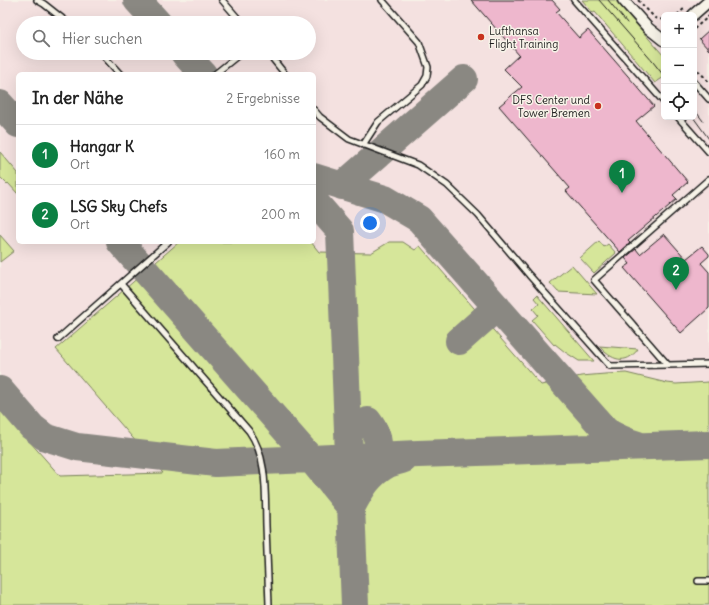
<!DOCTYPE html>
<html lang="de">
<head>
<meta charset="utf-8">
<style>
	:root { --surface:#fff; --page:#f6f6f6; --text:#222; --muted:#767676; --line:#e0e0e0; --accent:#0b8043 }
	body { margin:0; font-family:Delius,sans-serif; background:var(--page); color:var(--text) }
	.controls { position:absolute; right:12px; top:12px; display:grid; overflow:hidden; border-radius:6px; box-shadow:0 4px 16px #0002 }
	.controls button { width:36px; height:36px; display:grid; place-items:center; padding:0; border:0; border-bottom:1px solid var(--line); background:var(--surface); color:var(--text); font:20px sans-serif }
	.you { position:absolute; left:370px; top:223px; width:14px; height:14px; margin:-10px; border:3px solid #fff; border-radius:50%; background:#1a73e8; box-shadow:0 0 0 6px #1a73e833 }
	.badge { display:grid; place-items:center; width:26px; height:26px; border-radius:50%; background:var(--accent); color:#fff; font-size:13px; font-weight:700 }
	.pin { position:absolute; translate:-50% -33px; filter:drop-shadow(0 1px 2px #0008) }
	.pin::after { content:''; position:absolute; top:21px; width:14px; height:12px; background:inherit; clip-path:polygon(0 0,100% 0,50% 100%) }
	.list { margin:0; padding:0; list-style:none }
	h2 { display:flex; justify-content:space-between; align-items:center; height:52px; margin:0; padding:0 16px; font-size:17px }
	h2 small { font-size:13px; font-weight:400; color:var(--muted) }
	.list li { display:grid; grid-template-columns:26px 1fr auto; gap:12px; align-items:center; box-sizing:border-box; height:60px; padding:0 16px; border-top:1px solid var(--line) }
	.list b { display:block; font-size:15px; white-space:nowrap }
	.list p { margin:0; font-size:13px; white-space:nowrap; color:var(--muted) }
	.list em { font-size:13px; font-style:normal; color:var(--muted) }
	.icon { flex:none; width:22px; height:22px; fill:none; stroke:currentColor; stroke-width:2; stroke-linecap:round; stroke-linejoin:round }
	.map { position:relative; flex:none; width:709px; height:605px; overflow:hidden }
	.search { position:absolute; background:var(--surface); box-shadow:0 4px 16px #0002; left:16px; top:16px; width:300px; height:44px; display:flex; align-items:center; gap:10px; box-sizing:border-box; padding:0 14px; border-radius:22px; color:var(--muted); font-size:15px }
	.panel { position:absolute; background:var(--surface); box-shadow:0 4px 16px #0002; left:16px; top:72px; width:300px; height:172px; border-radius:6px }
	.map>svg:first-child { display:block }
	.built { fill:#f4e1e0; fill-rule:evenodd }
	.green { fill:#d6e69a; stroke:#79815b }
	.lines { fill:none; stroke-linecap:round; stroke-linejoin:round }
	.taxiway { stroke:#8a8882; stroke-width:28 }
	.building { fill:#eeb7cd; stroke:#1c1c1c }
	.lane-casing { stroke:#1c1c1c; stroke-width:8 }
	.street-casing { stroke:#1c1c1c; stroke-width:13 }
	.path { stroke:#1c1c1c; stroke-width:2; stroke-dasharray:3 3; stroke-linecap:butt }
	.lane { stroke:#f7f3e8; stroke-width:5 }
	.street { stroke:#f7f3e8; stroke-width:10 }
	.tram { stroke:#1c1c1c; stroke-width:1 }
	.poi-dot { fill:#c8321e; stroke:#f7f3e8; stroke-width:1.5 }
	.labels { text-anchor:middle; stroke-width:3; stroke-linejoin:round; paint-order:stroke }
	.poi-label { font-size:11px; fill:#1c1c1c; stroke:#f7f3e8; text-anchor:start }
</style>
</head>
<body>
<div class="map">
<svg width="709" height="605" viewBox="0 0 709 605">
	<rect width="100%" height="100%" fill="#f7f3e8"/>
	<filter id="ink" filterUnits="userSpaceOnUse"><feTurbulence type="fractalNoise" baseFrequency=".025" numOctaves="2"/><feDisplacementMap in="SourceGraphic" scale="8" xChannelSelector="R" yChannelSelector="G"/><feConvolveMatrix kernelMatrix="1 2 1 2 8 2 1 2 1" color-interpolation-filters="sRGB"/></filter>
	<g filter="url(#ink)">
		<path class="built" d="M 0,0 L 709,0 L 709,605 L 0,605 ZM 664,15 L 694,15 L 694,117 L 664,117 ZM 23,23 L 309,23 L 309,53 L 23,53 ZM 18,74 L 314,74 L 314,242 L 18,242 Z"/>
		<path class="green" d="M 582,0 L 615,0 L 664,56 L 664,77 L 655,83 L 595,12 L 593,13 Z
			M 0,152 L 18,173 L 18,194 L 8,183 L 7,184 L 0,177 Z
			M 0,235 L 14,251 L 0,262 Z
			M 599,241 L 604,247 L 608,244 L 616,253 L 594,273 L 580,258 Z
			M 179,242 L 311,242 L 319,252 L 371,253 L 389,242 L 403,242 L 415,250 L 420,246 L 541,385 L 581,376 L 605,374 L 626,373 L 667,383 L 676,384 L 709,382 L 709,605 L 0,605 L 0,408 L 60,476 L 163,473 L 56,349 Z
			M 572,265 L 597,294 L 558,292 L 550,283 Z
			M 537,295 L 594,361 L 579,361 L 565,352 L 555,344 L 554,345 L 532,320 L 538,315 L 533,309 L 539,304 L 534,298 Z
			M 599,346 L 638,349 C 626,366 611,360 599,346 Z"/>
		<g class="lines">
			<path class="taxiway" d="M 137,0 L 158,23
				M 184,53 L 203,74
				M 0,104 L 18,124
				M 314,177 L 385,199 L 419,219 L 606,431 C 616,437 627,442 638,445
				M 342,186 L 464,79
				M 314,201 L 340,231 L 355,605
				M 120,242 L 311,459 L 418,454 L 709,444
				M 459,341 L 497,307
				M 0,390 L 32,427 L 45,437 L 77,447 L 216,463 L 311,459 L 351,508 C 361,489 369,474 388,464 C 393,462 399,461 404,459
				M 368,473 C 378,462 381,445 375,432 C 373,428 370,424 368,421"/>
		</g>
		<path class="building" d="M 471,0 L 552,0 L 560,9 L 556,12 L 579,38 L 588,30 L 654,106 L 636,121 L 688,182 L 673,195 L 677,199 L 628,241 L 630,243 L 620,252 L 566,191 L 570,188 L 499,106 L 522,87 L 504,69 L 519,55 Z
			M 709,30 L 709,50 L 699,39 Z
			M 664,234 L 686,259 L 702,246 L 709,254 L 709,256 L 701,263 L 709,272 L 709,308 L 681,333 L 624,268 L 630,264 L 625,258 L 636,249 L 640,254 Z"/>
		<g class="lines">
			<defs>
				<path id="lane" d="M 37,0 L 44,4 L 68,23
					M 222,0 L 242,23
					M 574,0 L 664,102
					M 101,53 L 120,74
					M 268,53 L 285,74
					M 215,74 L 241,53
					M 694,82 L 709,99
					M 314,110 L 320,117 L 349,139 L 418,165 L 447,185 L 478,215 L 529,275 L 610,366 L 668,365
					M 678,117 L 709,152
					M 363,145 L 378,122 L 422,85 L 427,76 L 428,67 L 419,42 L 382,0
					M 709,179 L 594,280 L 668,365 L 709,364
					M 121,284 L 249,431 C 268,458 265,494 266,526 C 267,552 268,579 269,605
					M 58,339 L 168,242
					M 698,581 L 709,581"/>
				<path id="street" d="M 623,0 L 648,28 L 663,40 L 664,39
					M 693,15 L 709,1"/>
			</defs>
			<use href="#lane" class="lane-casing"/>
			<use href="#street" class="street-casing"/>
			<path class="path" d="M 638,0 L 655,18 L 664,20
				M 677,15 L 685,8
				M 694,29 L 709,16
				M 694,66 L 709,82"/>
			<use href="#lane" class="lane"/>
			<use href="#street" class="street"/>
			<path class="tram" d="M 599,0 L 653,62 L 664,76
				M 608,0 L 627,23
				M 694,109 L 703,121
				M 693,117 L 709,139"/>
		</g>
	</g>
	<g class="poi-dot">
		<circle cx="481" cy="37" r="4"/>
		<circle cx="598" cy="106" r="4"/>
	</g>
	<g class="labels">
		<g class="poi-label">
			<text x="489" y="35">Lufthansa<tspan x="489" dy="13">Flight Training</tspan></text>
			<text x="590" y="104" text-anchor="end">DFS Center und<tspan x="590" dy="13">Tower Bremen</tspan></text>
		</g>
	</g>
</svg>
<div class="controls">
<button>+</button>
<button>−</button>
<button><svg class="icon" aria-label="locate" viewBox="0 0 24 24"><circle cx="12" cy="12" r="6"/><path d="M12 2v4M12 18v4M2 12h4M18 12h4"/></svg></button>
</div>
<div class="you"></div>
<div class="pin badge" style="left:622px;top:193px">1</div>
<div class="pin badge" style="left:676px;top:290px">2</div>
<div class="search"><svg class="icon" aria-label="search" viewBox="0 0 24 24"><circle cx="10" cy="10" r="6"/><path d="M15 15l6 6"/></svg>Hier suchen</div>
<section class="panel">
<h2>In der Nähe<small>2 Ergebnisse</small></h2>
<ul class="list">
<li><span class="badge">1</span><div><b>Hangar K</b><p>Ort</p></div><em>160 m</em></li>
<li><span class="badge">2</span><div><b>LSG Sky Chefs</b><p>Ort</p></div><em>200 m</em></li>
</ul>
</section>
</div>
</body>
</html>
